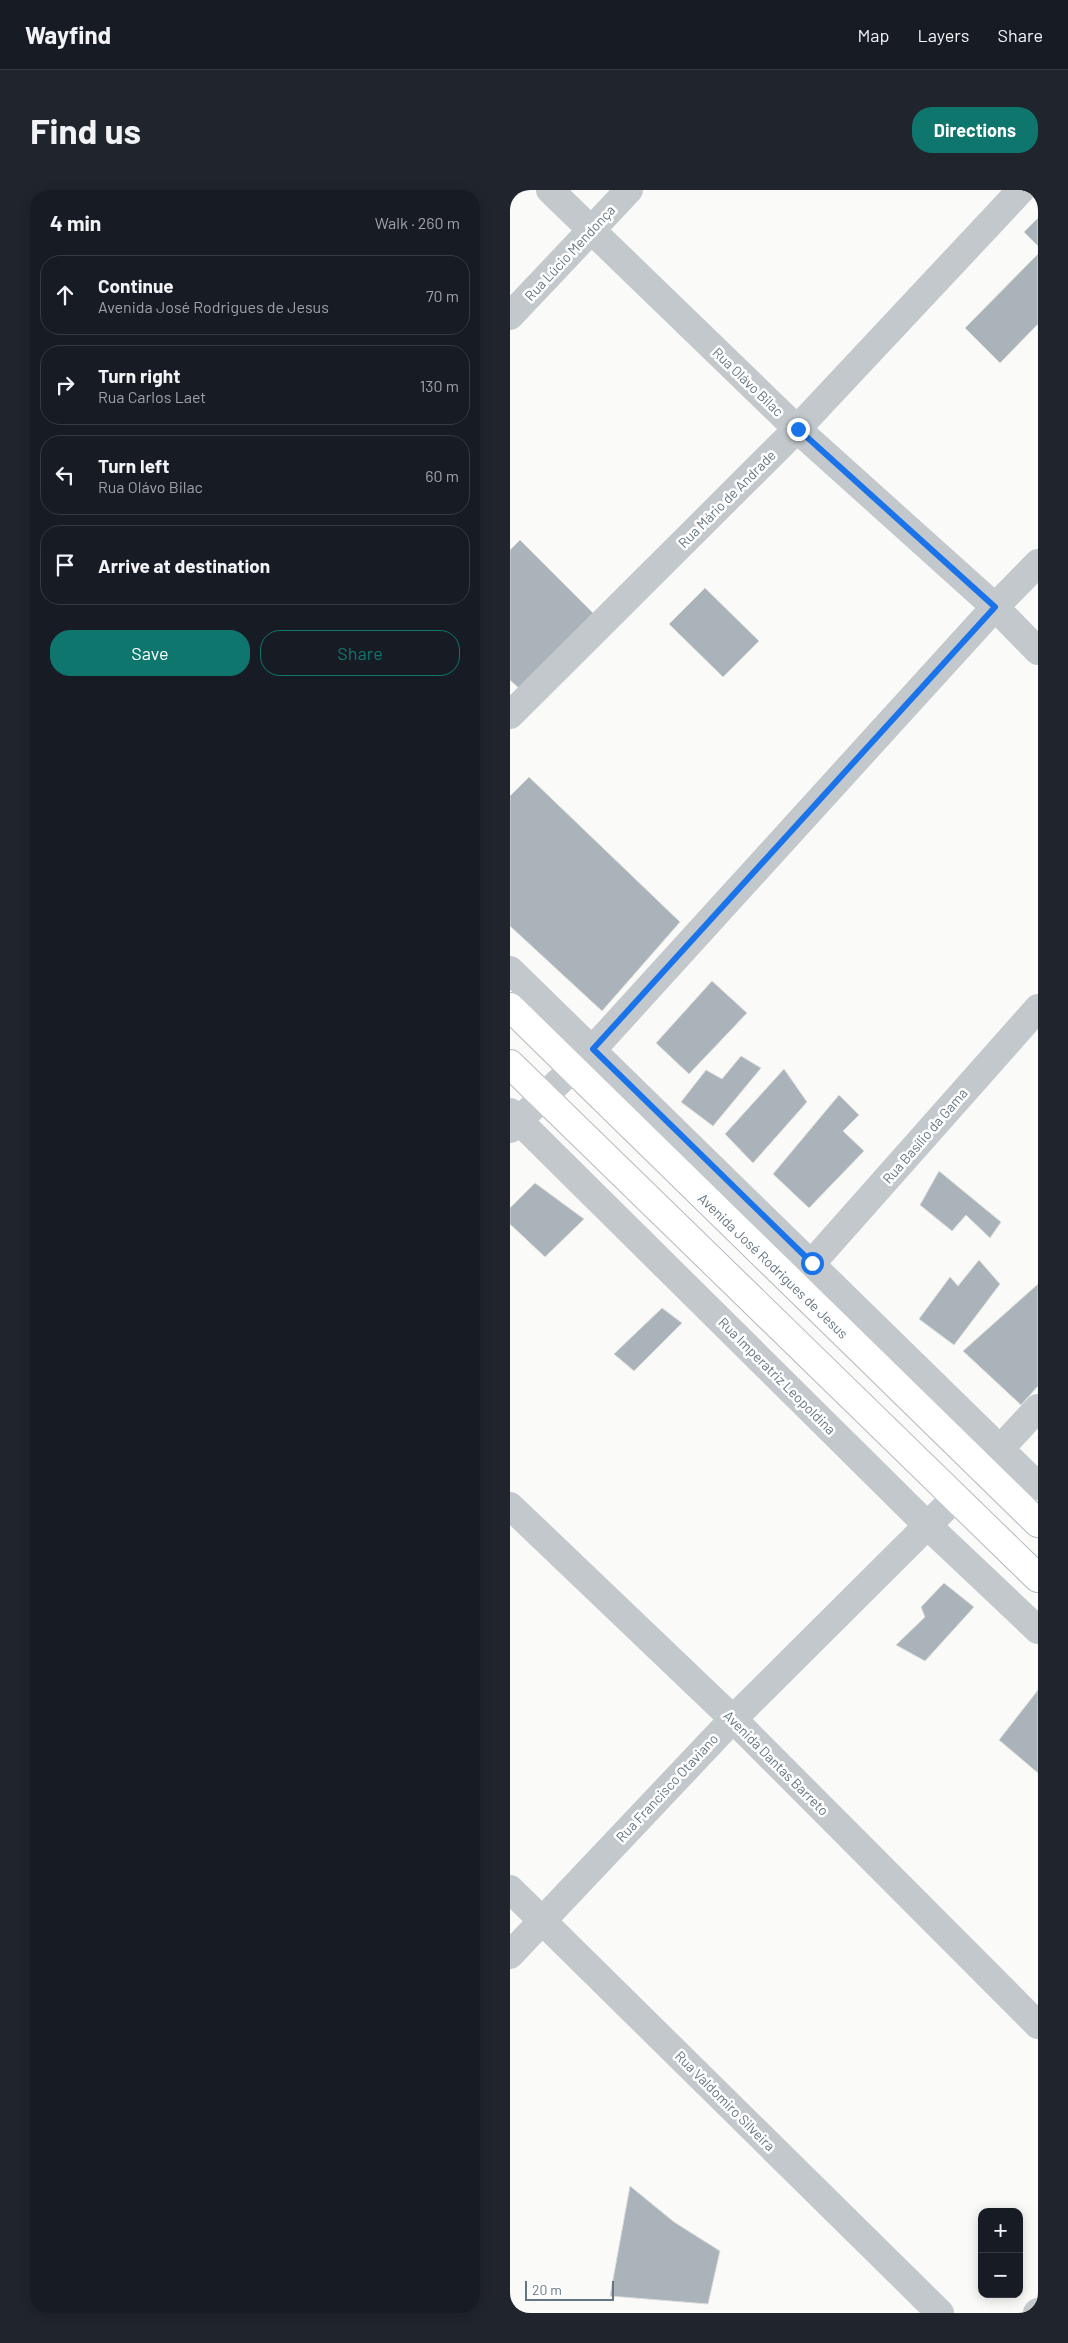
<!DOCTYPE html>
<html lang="en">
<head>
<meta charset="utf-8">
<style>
	:root { --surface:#171b24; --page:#20242c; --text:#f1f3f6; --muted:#9ea1a6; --line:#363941; --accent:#0f766e }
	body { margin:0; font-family:Barlow,sans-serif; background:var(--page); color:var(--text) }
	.controls { position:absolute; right:15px; bottom:15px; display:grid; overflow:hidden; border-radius:10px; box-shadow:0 2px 12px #0003 }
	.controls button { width:45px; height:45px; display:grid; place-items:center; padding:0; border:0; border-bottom:1px solid var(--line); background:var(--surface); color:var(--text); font:25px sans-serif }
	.scale { position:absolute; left:15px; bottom:12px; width:89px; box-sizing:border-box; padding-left:5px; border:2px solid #657683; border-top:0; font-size:14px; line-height:18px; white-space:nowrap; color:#657683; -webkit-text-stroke:4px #fff; paint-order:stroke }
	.stop { position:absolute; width:15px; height:15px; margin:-11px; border:4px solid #1a73e8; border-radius:50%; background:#fff }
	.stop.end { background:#1a73e8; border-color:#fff; box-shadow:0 1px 5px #0008 }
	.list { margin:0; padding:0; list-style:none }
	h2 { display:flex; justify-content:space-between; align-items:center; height:65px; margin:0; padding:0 20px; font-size:21px }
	h2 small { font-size:16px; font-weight:400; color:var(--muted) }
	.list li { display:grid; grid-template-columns:32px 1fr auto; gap:15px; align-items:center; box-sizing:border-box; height:80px; margin:0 10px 10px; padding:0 10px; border:1px solid var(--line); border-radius:20px }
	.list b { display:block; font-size:19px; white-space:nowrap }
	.list p { margin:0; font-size:16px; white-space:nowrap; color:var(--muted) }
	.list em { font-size:16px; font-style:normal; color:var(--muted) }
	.actions { display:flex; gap:10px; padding:15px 20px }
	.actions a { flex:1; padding:11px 0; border:1px solid var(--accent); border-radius:20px; text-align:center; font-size:18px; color:var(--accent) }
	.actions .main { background:var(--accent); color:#fff }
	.icon { flex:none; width:28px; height:28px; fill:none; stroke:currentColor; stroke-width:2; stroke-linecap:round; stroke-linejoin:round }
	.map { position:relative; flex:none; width:528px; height:2123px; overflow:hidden; border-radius:20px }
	header { display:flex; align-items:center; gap:30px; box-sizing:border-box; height:70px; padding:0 25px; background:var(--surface); border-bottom:1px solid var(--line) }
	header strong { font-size:24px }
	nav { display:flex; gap:28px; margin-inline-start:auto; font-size:18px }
	.intro { display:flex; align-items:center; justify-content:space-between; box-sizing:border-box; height:120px; padding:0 30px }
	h1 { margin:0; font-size:35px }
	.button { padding:12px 22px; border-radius:20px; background:var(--accent); color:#fff; font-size:18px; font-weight:700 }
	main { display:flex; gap:30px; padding:0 30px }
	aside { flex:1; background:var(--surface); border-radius:20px; box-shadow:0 2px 12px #0003 }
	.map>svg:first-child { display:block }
	.building { fill:#aab3b9; stroke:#dcdcda }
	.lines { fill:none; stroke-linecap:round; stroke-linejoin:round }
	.primary-casing { stroke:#b5babe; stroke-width:30 }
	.minor { stroke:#c3c8cc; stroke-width:28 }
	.tertiary { stroke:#c3c8cc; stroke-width:28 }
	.primary { stroke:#fff; stroke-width:28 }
	.route { stroke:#1a73e8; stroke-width:6 }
	.labels { text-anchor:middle; stroke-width:5; stroke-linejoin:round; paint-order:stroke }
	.street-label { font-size:14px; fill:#657683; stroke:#fff }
</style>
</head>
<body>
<header>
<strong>Wayfind</strong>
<nav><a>Map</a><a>Layers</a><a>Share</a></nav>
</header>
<div class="intro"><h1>Find us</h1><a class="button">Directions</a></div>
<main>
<aside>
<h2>4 min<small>Walk · 260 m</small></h2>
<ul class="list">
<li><svg class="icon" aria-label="ahead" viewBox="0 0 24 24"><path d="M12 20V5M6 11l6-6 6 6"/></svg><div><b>Continue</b><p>Avenida José Rodrigues de Jesus</p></div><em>70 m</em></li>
<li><svg class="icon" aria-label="right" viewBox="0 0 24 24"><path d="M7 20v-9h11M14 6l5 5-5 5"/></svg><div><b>Turn right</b><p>Rua Carlos Laet</p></div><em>130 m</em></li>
<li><svg class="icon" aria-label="left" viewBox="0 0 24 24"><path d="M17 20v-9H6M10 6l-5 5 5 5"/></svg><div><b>Turn left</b><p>Rua Olávo Bilac</p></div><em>60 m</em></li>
<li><svg class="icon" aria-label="arrive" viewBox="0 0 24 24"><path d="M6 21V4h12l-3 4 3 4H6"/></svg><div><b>Arrive at destination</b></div></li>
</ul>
<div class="actions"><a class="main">Save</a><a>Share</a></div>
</aside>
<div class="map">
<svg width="528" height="2123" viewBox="0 0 528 2123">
	<rect width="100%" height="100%" fill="#fafaf8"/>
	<path class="building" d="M 528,28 L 528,56 L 514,42 Z
		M 528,64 L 528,134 L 490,173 L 455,138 Z
		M 10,350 L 87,427 L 12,501 L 0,490 L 0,360 Z
		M 195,398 L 249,451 L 213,487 L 159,434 Z
		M 19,587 L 170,732 L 92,821 L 0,736 L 0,606 Z
		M 202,791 L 237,823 L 179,884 L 146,853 Z
		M 231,866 L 251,878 L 203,936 L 171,912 L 196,880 L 212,889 Z
		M 274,879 L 297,912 L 243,973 L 215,944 Z
		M 329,905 L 349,925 L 333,941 L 354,961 L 299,1018 L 263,984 Z
		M 429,981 L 491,1032 L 480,1048 L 456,1025 L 442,1041 L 410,1015 Z
		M 25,993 L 74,1029 L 35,1067 L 0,1034 L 0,1018 Z
		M 469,1070 L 490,1094 L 444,1155 L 409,1129 L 440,1087 L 448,1096 Z
		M 528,1094 L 528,1196 L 511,1215 L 453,1161 Z
		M 152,1118 L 172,1133 L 124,1181 L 104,1164 Z
		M 434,1393 L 464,1417 L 415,1471 L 386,1455 L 415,1427 L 411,1417 Z
		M 528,1500 L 528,1583 L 489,1550 Z
		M 120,1996 L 164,2032 L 210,2061 L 198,2114 L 100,2106 Z"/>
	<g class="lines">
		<defs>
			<path id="primary" d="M 0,817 L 528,1333
				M 0,874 L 528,1388"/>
		</defs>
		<use href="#primary" class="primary-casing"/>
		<path class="minor" d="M 40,0 L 287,239 L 485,417 L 528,461
			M 0,126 L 119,0
			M 0,525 L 287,239 L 511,0
			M 0,922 L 417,1335 L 528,1440
			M 0,939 L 83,859 L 485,417 L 528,373
			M 302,1073 L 528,818
			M 490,1259 L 528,1218
			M 0,1316 L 223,1529 L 528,1835
			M 0,1699 L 430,2123
			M 0,1765 L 223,1529 L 445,1308
			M 527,2123 L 528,2122"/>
		<path class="tertiary" d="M 0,780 L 528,1296"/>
		<use href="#primary" class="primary"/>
	</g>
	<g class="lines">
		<path class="route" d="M 288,239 L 485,417 L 83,859 L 302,1073"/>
	</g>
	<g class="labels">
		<g class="street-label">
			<text transform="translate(60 63) rotate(-47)" y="5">Rua Lúcio Mendonça</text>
			<text transform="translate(238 192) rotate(44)" y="5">Rua Olávo Bilac</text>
			<text transform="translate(217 309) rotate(-45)" y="5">Rua Mário de Andrade</text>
			<text transform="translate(415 946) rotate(-49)" y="5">Rua Basílio da Gama</text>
			<text transform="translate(263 1076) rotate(44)" y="5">Avenida José Rodrigues de Jesus</text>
			<text transform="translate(267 1186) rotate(45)" y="5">Rua Imperatriz Leopoldina</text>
			<text transform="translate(266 1573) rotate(45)" y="5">Avenida Dantas Barreto</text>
			<text transform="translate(157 1598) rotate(-47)" y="5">Rua Francisco Otaviano</text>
			<text transform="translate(215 1911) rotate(45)" y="5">Rua Valdomiro Silveira</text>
		</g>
	</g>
</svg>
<div class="controls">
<button>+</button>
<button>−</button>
</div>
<div class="scale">20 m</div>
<div class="stop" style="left:302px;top:1073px"></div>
<div class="stop end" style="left:288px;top:239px"></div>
</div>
</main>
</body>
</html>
